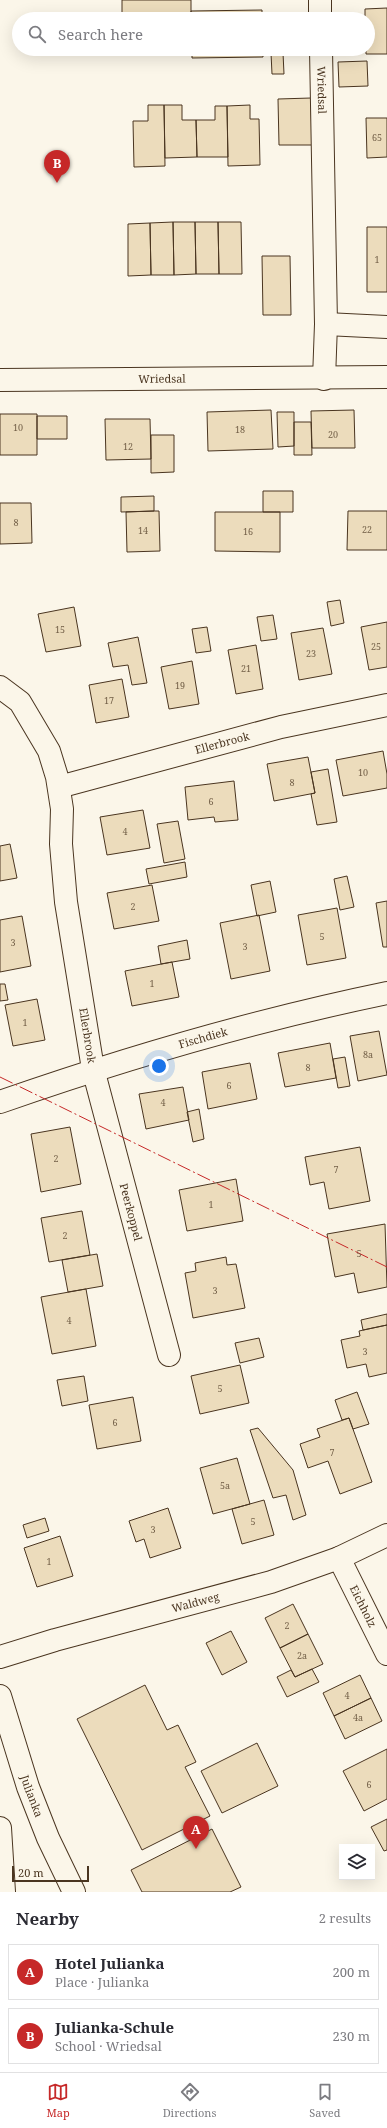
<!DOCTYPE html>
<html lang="en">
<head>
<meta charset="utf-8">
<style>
	:root { --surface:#fff; --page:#f2f2f3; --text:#2b2b33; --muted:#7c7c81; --line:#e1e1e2; --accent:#c62828 }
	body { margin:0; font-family:"Noto Serif",serif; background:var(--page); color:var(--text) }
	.controls { position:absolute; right:12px; bottom:12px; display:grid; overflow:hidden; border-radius:0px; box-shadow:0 4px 16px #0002 }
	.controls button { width:36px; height:36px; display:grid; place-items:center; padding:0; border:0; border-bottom:1px solid var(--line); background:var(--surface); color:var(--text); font:20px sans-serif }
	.scale { position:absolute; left:12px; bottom:10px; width:77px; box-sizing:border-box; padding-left:4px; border:2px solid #4a3520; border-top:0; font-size:11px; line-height:14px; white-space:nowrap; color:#4a3520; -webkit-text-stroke:3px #fbf6e9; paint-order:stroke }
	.you { position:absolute; left:159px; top:1066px; width:14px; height:14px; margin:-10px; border:3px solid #fff; border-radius:50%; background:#1a73e8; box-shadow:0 0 0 6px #1a73e833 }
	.badge { display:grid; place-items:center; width:26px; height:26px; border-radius:50%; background:var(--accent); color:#fff; font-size:13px; font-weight:700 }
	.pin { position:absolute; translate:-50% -33px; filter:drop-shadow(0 1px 2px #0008) }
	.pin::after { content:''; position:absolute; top:21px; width:14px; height:12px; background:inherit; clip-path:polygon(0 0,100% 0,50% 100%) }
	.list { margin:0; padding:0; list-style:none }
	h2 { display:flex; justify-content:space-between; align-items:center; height:52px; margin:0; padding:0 16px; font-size:17px }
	h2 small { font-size:13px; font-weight:400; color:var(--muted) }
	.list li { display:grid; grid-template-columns:26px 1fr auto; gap:12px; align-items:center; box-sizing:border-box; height:56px; margin:0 8px 8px; padding:0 8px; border:1px solid var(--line); border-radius:0px }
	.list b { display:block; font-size:15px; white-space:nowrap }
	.list p { margin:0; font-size:13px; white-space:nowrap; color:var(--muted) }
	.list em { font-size:13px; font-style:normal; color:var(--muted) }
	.icon { flex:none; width:22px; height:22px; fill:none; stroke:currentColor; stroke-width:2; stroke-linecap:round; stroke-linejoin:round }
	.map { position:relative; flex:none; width:387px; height:1892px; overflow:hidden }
	.search { position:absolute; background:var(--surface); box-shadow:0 4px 16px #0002; left:12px; right:12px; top:12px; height:44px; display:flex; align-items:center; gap:10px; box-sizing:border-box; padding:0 14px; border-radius:22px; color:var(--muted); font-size:15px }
	.sheet { height:180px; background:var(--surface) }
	nav { display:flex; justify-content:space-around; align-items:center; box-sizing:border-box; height:56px; border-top:1px solid var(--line); background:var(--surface); font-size:11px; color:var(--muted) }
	nav a { display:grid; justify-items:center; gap:2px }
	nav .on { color:var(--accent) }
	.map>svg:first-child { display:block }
	.building { fill:#ecdcbc; stroke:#4a3520 }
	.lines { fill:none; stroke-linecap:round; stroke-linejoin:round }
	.street-casing { stroke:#4a3520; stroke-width:24 }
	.secondary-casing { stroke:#4a3520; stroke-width:24 }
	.street { stroke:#fbf6e9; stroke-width:22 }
	.secondary { stroke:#fbf6e9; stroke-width:22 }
	.power { stroke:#c62828; stroke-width:1; stroke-dasharray:14 3 2 3; stroke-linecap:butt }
	.labels { text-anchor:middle; stroke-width:3; stroke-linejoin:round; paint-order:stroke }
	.number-label { font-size:9px; fill:#725f47 }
	.street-label { font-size:11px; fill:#4a3520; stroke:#fbf6e9 }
</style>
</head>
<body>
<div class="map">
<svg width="387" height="1892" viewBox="0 0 387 1892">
	<rect width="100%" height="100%" fill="#fbf6e9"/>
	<path class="building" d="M 122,0 L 191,0 L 191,19 L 122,19 Z
		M 387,8 L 387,54 L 366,54 L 366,49 L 368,49 L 368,19 L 365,19 L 365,9 Z
		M 262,10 L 262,19 L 191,19 L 191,11 Z
		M 192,49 L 263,49 L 263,57 L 192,58 Z
		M 271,53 L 283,53 L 284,74 L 272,74 Z
		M 367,61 L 368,86 L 339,87 L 338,62 Z
		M 311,98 L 312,145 L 279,145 L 278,99 Z
		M 148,105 L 164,105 L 165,166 L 134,167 L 133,121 L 148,121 Z
		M 164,105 L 182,105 L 182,120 L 196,120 L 197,157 L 165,158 Z
		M 250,105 L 250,119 L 259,119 L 260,165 L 228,166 L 227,106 Z
		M 215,106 L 227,106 L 228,157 L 197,157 L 196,120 L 215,120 Z
		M 366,118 L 387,118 L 387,157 L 367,158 Z
		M 173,222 L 174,275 L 151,275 L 150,223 Z
		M 173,222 L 195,222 L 196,274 L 174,275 Z
		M 195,222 L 218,222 L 219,274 L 196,274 Z
		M 218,222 L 241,222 L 242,274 L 219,274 Z
		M 150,223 L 151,275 L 128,276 L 128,224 Z
		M 367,227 L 387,227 L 387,292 L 367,292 Z
		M 262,256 L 290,256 L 291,315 L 263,315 Z
		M 271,410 L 273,449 L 208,451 L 207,412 Z
		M 354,410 L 355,448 L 312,448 L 311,411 Z
		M 277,412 L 294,412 L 294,446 L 278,447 Z
		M 0,414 L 37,414 L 37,455 L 0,455 Z
		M 37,416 L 67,416 L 67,439 L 37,439 Z
		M 105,419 L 150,419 L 151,459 L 106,460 Z
		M 294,422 L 311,422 L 312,455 L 294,455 Z
		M 151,435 L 174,435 L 174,472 L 151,473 Z
		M 263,491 L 293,491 L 293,512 L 263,512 Z
		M 154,496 L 154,511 L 121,512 L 121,497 Z
		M 0,503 L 31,503 L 32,543 L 0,544 Z
		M 154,511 L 159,511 L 160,551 L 127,552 L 126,512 Z
		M 348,511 L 387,511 L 387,550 L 347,550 Z
		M 215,512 L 280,512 L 280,552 L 215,551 Z
		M 340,600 L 344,623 L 331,626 L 327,602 Z
		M 74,607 L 81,646 L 46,652 L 38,614 Z
		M 273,615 L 277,639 L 261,641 L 257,617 Z
		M 387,622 L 387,667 L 369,670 L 361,627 Z
		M 207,627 L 211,651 L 196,653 L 192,629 Z
		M 323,628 L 332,674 L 299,680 L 291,633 Z
		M 138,637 L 147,683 L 132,685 L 128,665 L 113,667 L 108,643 Z
		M 256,645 L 263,689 L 236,694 L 228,650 Z
		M 192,661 L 199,704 L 169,709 L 161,667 Z
		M 122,679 L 129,717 L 96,723 L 89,685 Z
		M 383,751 L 387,774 L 387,788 L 343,796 L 336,760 Z
		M 308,757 L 315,793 L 274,801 L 267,764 Z
		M 328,769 L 337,822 L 317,825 L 311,794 L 315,793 L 311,772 Z
		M 234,781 L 238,820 L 215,822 L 214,817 L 188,820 L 185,787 Z
		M 143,810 L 150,848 L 107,855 L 100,817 Z
		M 178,821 L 185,859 L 164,863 L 157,824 Z
		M 10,844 L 17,878 L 0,881 L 0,846 Z
		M 185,862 L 187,877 L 149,884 L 146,869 Z
		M 347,876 L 354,907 L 340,910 L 334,879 Z
		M 270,881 L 276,912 L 257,916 L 251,885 Z
		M 152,885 L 159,921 L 114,929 L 107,893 Z
		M 387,901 L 387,947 L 383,947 L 376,903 Z
		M 337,908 L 346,958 L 307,965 L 298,915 Z
		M 259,915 L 270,971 L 231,979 L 220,923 Z
		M 22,916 L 31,966 L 0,972 L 0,920 Z
		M 187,940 L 190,959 L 161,964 L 158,946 Z
		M 172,962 L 179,997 L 132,1006 L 125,971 Z
		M 0,984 L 5,984 L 8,1000 L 0,1001 Z
		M 37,999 L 45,1040 L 13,1046 L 5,1005 Z
		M 379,1031 L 387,1075 L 358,1081 L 350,1036 Z
		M 330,1043 L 336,1078 L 285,1087 L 278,1053 Z
		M 345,1057 L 350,1086 L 338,1088 L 333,1059 Z
		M 250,1063 L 257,1099 L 208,1109 L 202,1072 Z
		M 183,1087 L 189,1120 L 146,1129 L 139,1094 Z
		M 199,1109 L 204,1139 L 193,1142 L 187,1112 Z
		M 70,1127 L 81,1184 L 41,1192 L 31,1134 Z
		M 360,1147 L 370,1201 L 329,1209 L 324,1182 L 310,1185 L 305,1157 Z
		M 236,1179 L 243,1221 L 187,1231 L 179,1190 Z
		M 82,1211 L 90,1255 L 49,1262 L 41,1218 Z
		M 385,1224 L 387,1287 L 358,1293 L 354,1273 L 335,1277 L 327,1234 Z
		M 97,1254 L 103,1286 L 68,1292 L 62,1260 Z
		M 226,1257 L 227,1265 L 236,1264 L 245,1308 L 193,1318 L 185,1273 L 196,1271 L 195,1263 Z
		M 86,1289 L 96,1346 L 52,1354 L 41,1297 Z
		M 387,1314 L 387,1325 L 363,1330 L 361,1320 Z
		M 387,1325 L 387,1373 L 369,1377 L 366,1364 L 347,1368 L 341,1340 L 360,1336 L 359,1331 Z
		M 259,1338 L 264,1357 L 240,1363 L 235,1343 Z
		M 240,1365 L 249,1403 L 200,1414 L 191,1376 Z
		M 84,1376 L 88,1401 L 62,1406 L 57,1380 Z
		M 357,1392 L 369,1424 L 353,1429 L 349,1418 L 342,1420 L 335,1400 Z
		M 133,1397 L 141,1441 L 97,1449 L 89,1405 Z
		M 349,1418 L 372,1482 L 340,1494 L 328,1461 L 308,1468 L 300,1444 L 320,1437 L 317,1429 Z
		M 258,1428 L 293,1470 L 306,1515 L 293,1520 L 286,1495 L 273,1498 L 250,1430 Z
		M 237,1458 L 250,1504 L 213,1514 L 200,1468 Z
		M 264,1500 L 274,1535 L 242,1544 L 232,1509 Z
		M 168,1508 L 181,1548 L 150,1558 L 144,1539 L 136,1542 L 129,1521 Z
		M 45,1518 L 49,1531 L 27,1538 L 23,1525 Z
		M 60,1536 L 73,1576 L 37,1587 L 24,1548 Z
		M 293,1604 L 308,1634 L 280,1648 L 265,1618 Z
		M 231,1631 L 247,1662 L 222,1675 L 206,1643 Z
		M 308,1634 L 323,1664 L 295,1677 L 280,1648 Z
		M 312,1669 L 319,1682 L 287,1697 L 277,1677 L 291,1670 L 295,1677 Z
		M 360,1675 L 371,1698 L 334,1716 L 323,1693 Z
		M 145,1685 L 167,1730 L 178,1725 L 196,1762 L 185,1767 L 210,1816 L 142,1850 L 77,1719 Z
		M 371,1698 L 382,1721 L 345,1739 L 334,1716 Z
		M 257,1743 L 278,1786 L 222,1813 L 201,1771 Z
		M 387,1749 L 387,1799 L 364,1811 L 343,1771 Z
		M 387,1819 L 387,1850 L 384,1851 L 371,1827 Z
		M 212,1829 L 241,1887 L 230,1892 L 142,1892 L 131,1870 Z"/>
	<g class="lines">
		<defs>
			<g id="street">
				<path d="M 320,0 L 320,19"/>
				<path id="s1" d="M 321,49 L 326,324 L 324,379"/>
				<path d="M 326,324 L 387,327"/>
				<path id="s2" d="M 0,380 L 387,377"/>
				<path id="s3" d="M 0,687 L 20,702 L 49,751 L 57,777 L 62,809 L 61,844 L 66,902 L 93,1069 L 169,1355"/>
				<path id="s4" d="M 59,787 L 281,727 L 387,705"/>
				<path id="s5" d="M 0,1102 C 126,1058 256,1020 387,993"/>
				<path id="s6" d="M 339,1558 L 387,1654"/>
				<path id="s7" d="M 0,1657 L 55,1640 L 271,1582 L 339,1558 L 387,1535"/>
				<path d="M 0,1828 L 4,1892"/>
			</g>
			<g id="secondary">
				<path id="s8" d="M 0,1696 L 28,1787 L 48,1838 L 74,1892"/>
			</g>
		</defs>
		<use href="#street" class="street-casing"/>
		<use href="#secondary" class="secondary-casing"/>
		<use href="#street" class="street"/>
		<use href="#secondary" class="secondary"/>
		<path class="power" d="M 0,1077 L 387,1267"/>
	</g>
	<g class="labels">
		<g class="number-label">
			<text x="377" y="141">65</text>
			<text x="377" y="263">1</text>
			<text x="18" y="431">10</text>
			<text x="240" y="433">18</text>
			<text x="333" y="438">20</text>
			<text x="128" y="450">12</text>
			<text x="16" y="526">8</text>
			<text x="367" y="533">22</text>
			<text x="143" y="534">14</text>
			<text x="248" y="535">16</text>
			<text x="60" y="633">15</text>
			<text x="376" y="650">25</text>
			<text x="311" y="657">23</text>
			<text x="246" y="672">21</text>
			<text x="180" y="689">19</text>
			<text x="109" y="704">17</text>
			<text x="363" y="776">10</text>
			<text x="292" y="786">8</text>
			<text x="211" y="805">6</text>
			<text x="125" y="835">4</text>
			<text x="133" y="910">2</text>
			<text x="322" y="940">5</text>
			<text x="13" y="946">3</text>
			<text x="245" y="950">3</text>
			<text x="152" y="987">1</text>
			<text x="25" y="1026">1</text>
			<text x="368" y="1058">8a</text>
			<text x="308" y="1071">8</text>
			<text x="229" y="1089">6</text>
			<text x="163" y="1106">4</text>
			<text x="56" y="1162">2</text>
			<text x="336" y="1173">7</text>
			<text x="211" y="1208">1</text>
			<text x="65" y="1239">2</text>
			<text x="359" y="1257">5</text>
			<text x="215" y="1294">3</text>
			<text x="69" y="1324">4</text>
			<text x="365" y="1355">3</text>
			<text x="220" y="1392">5</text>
			<text x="115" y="1426">6</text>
			<text x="332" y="1456">7</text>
			<text x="225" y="1489">5a</text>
			<text x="253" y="1525">5</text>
			<text x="153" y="1533">3</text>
			<text x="49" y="1565">1</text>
			<text x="287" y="1629">2</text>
			<text x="302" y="1659">2a</text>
			<text x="347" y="1699">4</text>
			<text x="358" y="1721">4a</text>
			<text x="369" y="1788">6</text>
		</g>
		<g class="street-label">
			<text dy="4" stroke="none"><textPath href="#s1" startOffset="41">Wriedsal</textPath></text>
			<text dy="4" stroke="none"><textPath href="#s2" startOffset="162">Wriedsal</textPath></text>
			<text dy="4" stroke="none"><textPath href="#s4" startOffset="169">Ellerbrook</textPath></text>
			<text dy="4" stroke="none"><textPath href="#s3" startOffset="370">Ellerbrook</textPath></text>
			<text dy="4" stroke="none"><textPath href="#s5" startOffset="213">Fischdiek</textPath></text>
			<text dy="4" stroke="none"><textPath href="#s3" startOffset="552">Peerkoppel</textPath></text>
			<text dy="4" stroke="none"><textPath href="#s7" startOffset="203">Waldweg</textPath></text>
			<text dy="4" stroke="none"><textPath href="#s6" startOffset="54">Eichholz</textPath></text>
			<text dy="4" stroke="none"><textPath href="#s8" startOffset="105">Julianka</textPath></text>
		</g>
	</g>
</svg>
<div class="controls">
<button><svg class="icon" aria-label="layers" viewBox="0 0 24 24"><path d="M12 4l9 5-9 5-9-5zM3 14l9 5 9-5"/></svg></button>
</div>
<div class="scale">20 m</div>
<div class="you"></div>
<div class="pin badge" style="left:196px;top:1849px">A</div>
<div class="pin badge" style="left:57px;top:183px">B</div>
<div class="search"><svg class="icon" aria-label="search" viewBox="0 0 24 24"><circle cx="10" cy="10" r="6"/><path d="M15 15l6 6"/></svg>Search here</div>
</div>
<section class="sheet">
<h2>Nearby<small>2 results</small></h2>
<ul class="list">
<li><span class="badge">A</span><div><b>Hotel Julianka</b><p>Place · Julianka</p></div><em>200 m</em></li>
<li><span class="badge">B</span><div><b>Julianka-Schule</b><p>School · Wriedsal</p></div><em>230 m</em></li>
</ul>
</section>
<nav>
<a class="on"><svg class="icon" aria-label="map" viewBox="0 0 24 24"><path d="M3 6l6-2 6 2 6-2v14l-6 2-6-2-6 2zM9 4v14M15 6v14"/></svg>Map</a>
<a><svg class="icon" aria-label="directions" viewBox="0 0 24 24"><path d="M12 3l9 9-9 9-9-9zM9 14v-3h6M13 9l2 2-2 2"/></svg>Directions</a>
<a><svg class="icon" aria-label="saved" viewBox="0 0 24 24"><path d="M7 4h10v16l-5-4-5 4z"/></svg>Saved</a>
</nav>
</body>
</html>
